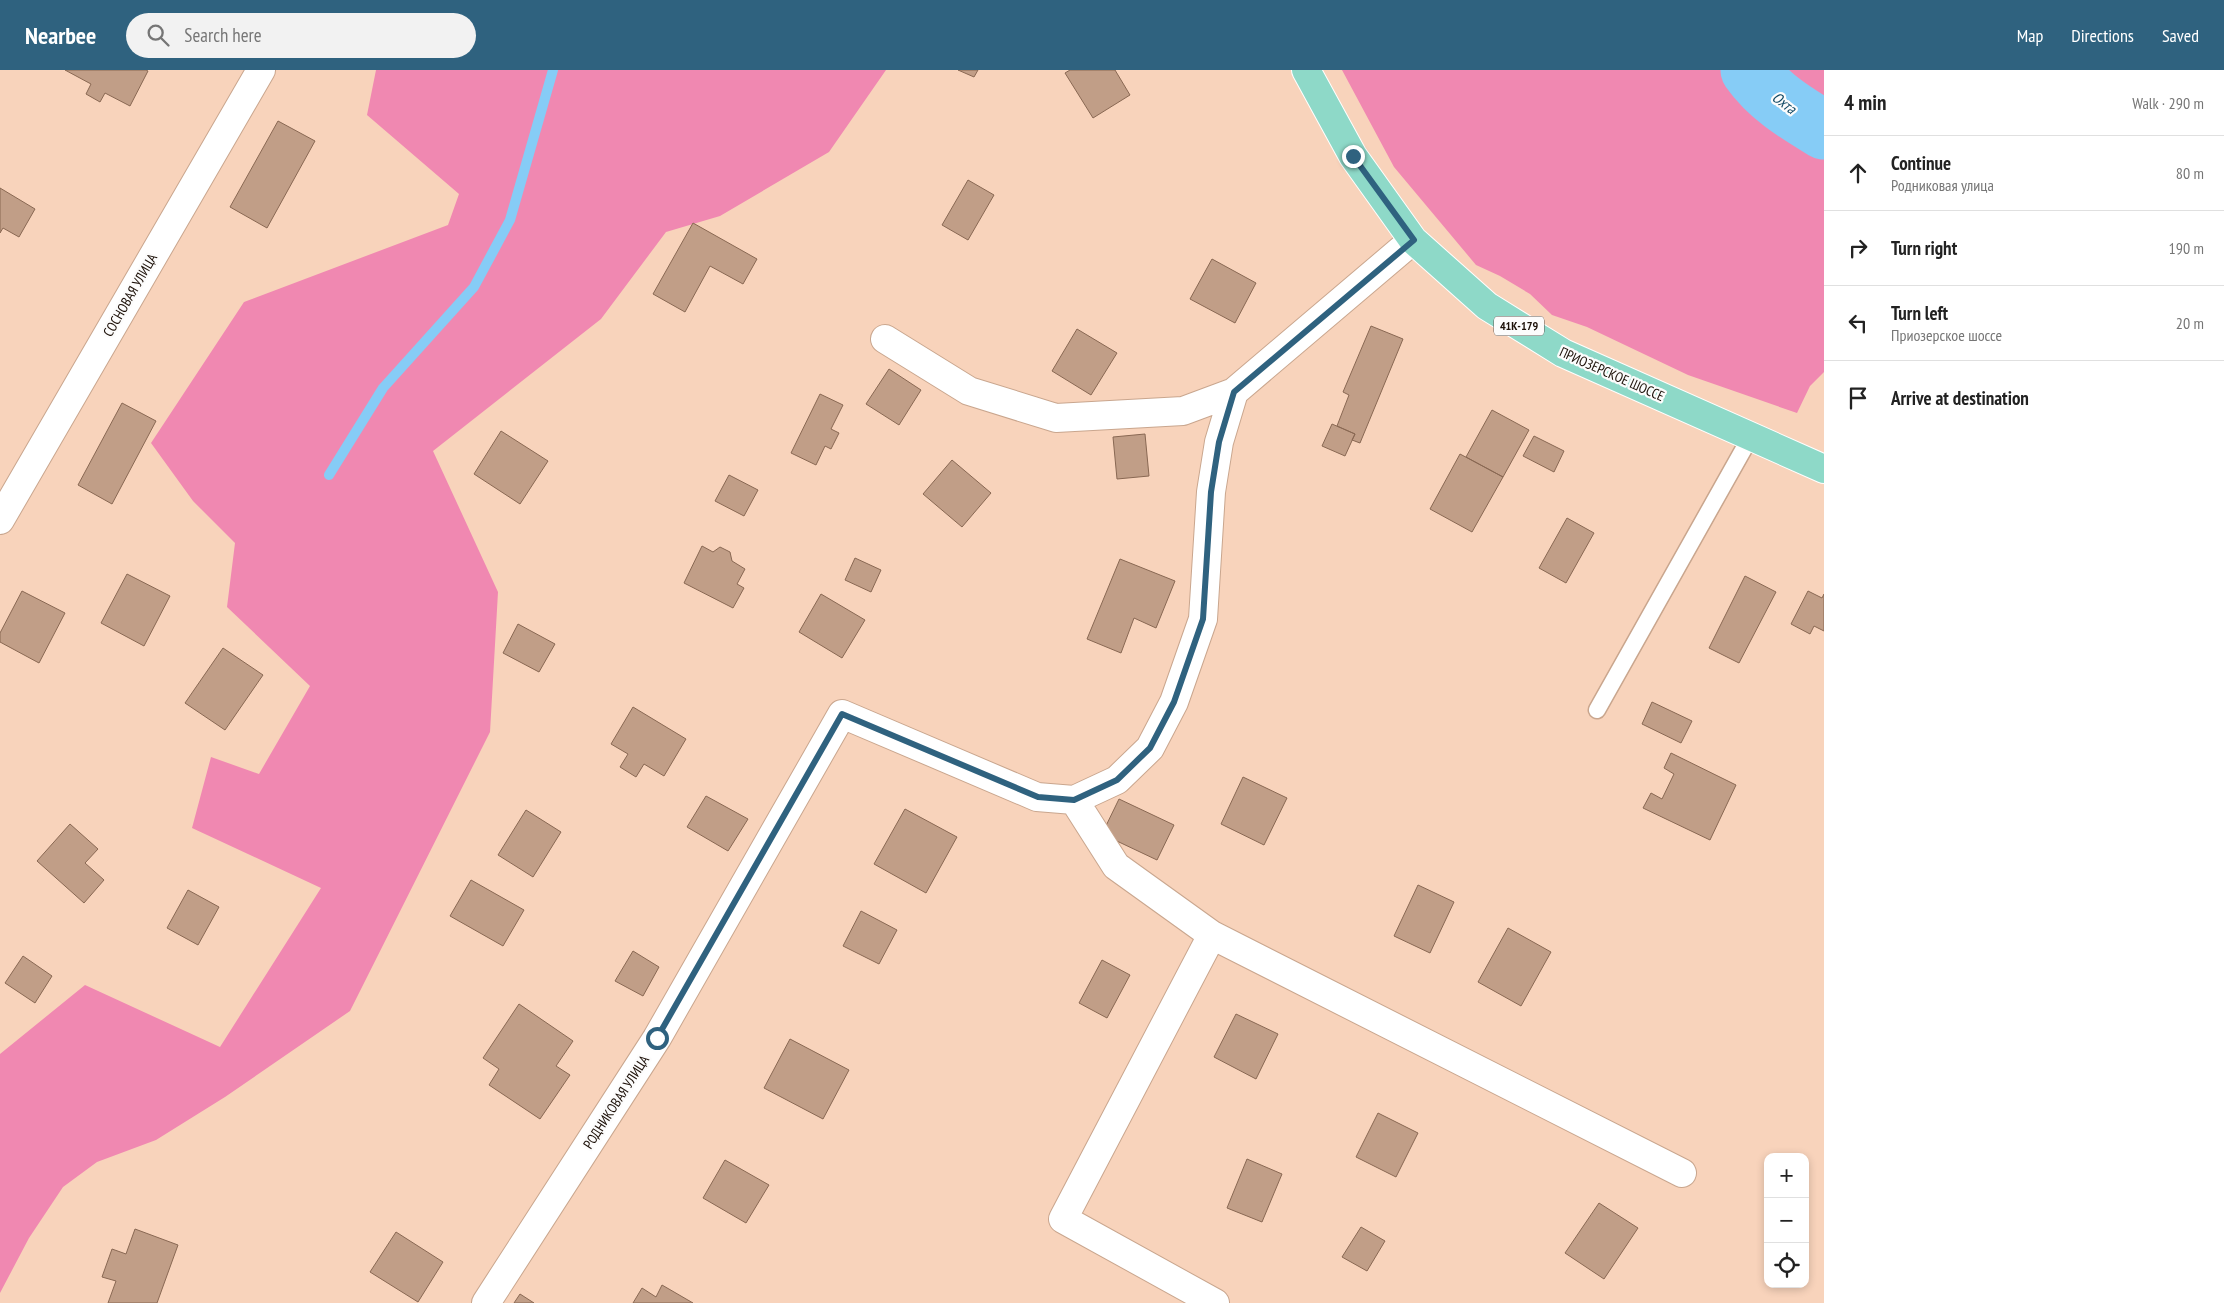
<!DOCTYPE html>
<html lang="en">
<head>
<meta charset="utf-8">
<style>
	:root { --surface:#fff; --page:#f2f2f2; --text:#222; --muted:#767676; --line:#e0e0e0; --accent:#2f627f }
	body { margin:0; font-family:"PT Sans Narrow",sans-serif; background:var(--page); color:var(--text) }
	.controls { position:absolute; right:15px; bottom:15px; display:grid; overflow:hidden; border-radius:10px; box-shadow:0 2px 8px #0003 }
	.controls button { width:45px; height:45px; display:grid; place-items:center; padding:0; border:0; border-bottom:1px solid var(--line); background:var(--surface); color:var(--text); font:25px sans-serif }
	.stop { position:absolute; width:15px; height:15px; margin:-11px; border:4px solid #2f627f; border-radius:50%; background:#fff }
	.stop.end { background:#2f627f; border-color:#fff; box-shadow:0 1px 5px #0008 }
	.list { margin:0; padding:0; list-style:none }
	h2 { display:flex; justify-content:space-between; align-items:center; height:65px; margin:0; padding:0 20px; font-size:21px }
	h2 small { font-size:16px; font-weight:400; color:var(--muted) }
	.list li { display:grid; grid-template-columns:32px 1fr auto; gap:15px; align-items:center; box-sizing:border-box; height:75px; padding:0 20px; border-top:1px solid var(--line) }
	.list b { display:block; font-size:19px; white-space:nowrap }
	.list p { margin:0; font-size:16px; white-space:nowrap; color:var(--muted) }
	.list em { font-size:16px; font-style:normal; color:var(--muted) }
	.icon { flex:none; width:28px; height:28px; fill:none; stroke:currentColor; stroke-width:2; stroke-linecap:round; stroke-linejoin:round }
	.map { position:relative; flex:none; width:1824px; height:1233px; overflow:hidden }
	header { display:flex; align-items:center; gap:30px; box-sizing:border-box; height:70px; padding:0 25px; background:var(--accent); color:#fff }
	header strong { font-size:24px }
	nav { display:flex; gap:28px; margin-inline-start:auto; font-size:18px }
	.search { width:350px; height:45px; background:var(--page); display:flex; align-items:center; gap:12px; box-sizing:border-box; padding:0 18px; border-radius:28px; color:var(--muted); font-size:19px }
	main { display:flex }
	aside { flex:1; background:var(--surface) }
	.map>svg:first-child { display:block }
	.green { fill:#f088b1 }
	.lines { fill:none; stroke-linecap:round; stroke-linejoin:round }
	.stream { stroke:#86ccf6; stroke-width:10 }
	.river { stroke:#86ccf6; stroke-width:59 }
	.building { fill:#c19e87; stroke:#896853 }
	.lane-casing { stroke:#c9a68e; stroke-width:19 }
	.street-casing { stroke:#c9a68e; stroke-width:30 }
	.primary-casing { stroke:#fff; stroke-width:30 }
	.lane { stroke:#fff; stroke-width:16 }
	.street { stroke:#fff; stroke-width:28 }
	.primary { stroke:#8ed9c8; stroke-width:28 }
	.route { stroke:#2f627f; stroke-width:6 }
	.labels { text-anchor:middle; stroke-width:4.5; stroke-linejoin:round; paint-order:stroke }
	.shield { fill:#fcfcfc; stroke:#5f5751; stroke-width:1 }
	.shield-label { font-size:12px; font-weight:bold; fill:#1c1008 }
	.street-label { font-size:14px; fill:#1c1008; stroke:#fcfcfc }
	.water-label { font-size:15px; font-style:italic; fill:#0f4864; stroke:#fcfcfc }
</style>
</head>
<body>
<header>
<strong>Nearbee</strong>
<div class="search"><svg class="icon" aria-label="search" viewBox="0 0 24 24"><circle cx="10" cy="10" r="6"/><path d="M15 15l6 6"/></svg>Search here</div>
<nav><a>Map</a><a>Directions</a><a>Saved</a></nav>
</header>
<main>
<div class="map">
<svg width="1824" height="1233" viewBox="0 0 1824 1233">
	<rect width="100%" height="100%" fill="#f8d3bb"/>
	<path class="green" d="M 376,0 L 886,0 L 829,82 L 720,146 L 666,162 L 601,249 L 433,381 L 498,522 L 490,662 L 350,941 L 225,1027 L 156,1070 L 97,1092 L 63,1117 L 29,1168 L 0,1223 L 0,984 L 85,915 L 220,977 L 321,818 L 192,758 L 211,687 L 259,704 L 310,616 L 227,537 L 235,473 L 193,431 L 151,373 L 244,232 L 448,155 L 459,124 L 367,45 Z
		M 1342,0 L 1733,0 L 1739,13 L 1753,26 L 1824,73 L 1824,302 L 1810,316 L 1797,343 L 1688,305 L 1587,257 L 1552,245 L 1530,224 L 1500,206 L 1476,195 L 1394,97 Z
		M 1773,0 L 1824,0 L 1824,38 L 1783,15 Z"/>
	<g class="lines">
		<path class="stream" d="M 329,405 L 383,318 L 474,217 L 510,150 L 553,0"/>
		<path class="river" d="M 1750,0 C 1769,27 1796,43 1824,60"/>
	</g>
	<path class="building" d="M 65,0 L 146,0 L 148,1 L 130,36 L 105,23 L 100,32 L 86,24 L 91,14 Z
		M 958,0 L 978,0 L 974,7 Z
		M 1070,0 L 1115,0 L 1130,25 L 1093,48 L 1065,3 Z
		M 278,51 L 315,71 L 267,158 L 230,137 Z
		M 968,110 L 994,125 L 968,170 L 942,155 Z
		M 0,118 L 35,139 L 19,167 L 3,158 L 0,163 Z
		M 693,153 L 757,189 L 743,214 L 710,196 L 685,242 L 653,224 Z
		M 1212,189 L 1256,213 L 1235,253 L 1190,229 Z
		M 1371,256 L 1403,269 L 1360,373 L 1352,370 L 1355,364 L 1337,356 L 1349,325 L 1343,322 Z
		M 1077,259 L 1117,283 L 1091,325 L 1052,301 Z
		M 889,299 L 921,320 L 899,355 L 866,334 Z
		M 820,324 L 843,335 L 831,359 L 839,363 L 831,379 L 825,376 L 816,395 L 791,383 Z
		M 122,333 L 156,351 L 112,434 L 78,415 Z
		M 1492,340 L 1529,360 L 1503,407 L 1466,387 Z
		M 1332,354 L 1355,364 L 1345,386 L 1322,376 Z
		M 501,361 L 548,391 L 520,434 L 474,404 Z
		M 1145,364 L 1149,406 L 1117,409 L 1113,367 Z
		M 1534,366 L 1564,381 L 1554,402 L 1523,386 Z
		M 1460,384 L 1503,407 L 1472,462 L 1430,439 Z
		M 952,390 L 991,423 L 962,457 L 923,424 Z
		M 729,405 L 758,420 L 744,446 L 715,431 Z
		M 1567,448 L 1594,463 L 1566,513 L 1539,498 Z
		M 702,476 L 713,482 L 720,477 L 730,482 L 732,491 L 745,499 L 737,514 L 744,518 L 733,538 L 684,513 Z
		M 855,488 L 881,500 L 871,522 L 845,510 Z
		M 1120,489 L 1175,511 L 1156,558 L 1134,548 L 1121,583 L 1087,569 Z
		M 127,504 L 170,526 L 144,576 L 101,553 Z
		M 1745,506 L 1776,522 L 1739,593 L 1709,578 Z
		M 22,521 L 65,543 L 39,593 L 0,572 L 0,563 Z
		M 1808,521 L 1822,528 L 1824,524 L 1824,561 L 1814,556 L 1810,564 L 1791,554 Z
		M 821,524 L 865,550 L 842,588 L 799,562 Z
		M 518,554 L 555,574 L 539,602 L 503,583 Z
		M 223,578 L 263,605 L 225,660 L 185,633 Z
		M 1652,632 L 1692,651 L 1681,673 L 1642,654 Z
		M 633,637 L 686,669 L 664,706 L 644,694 L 636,707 L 620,697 L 628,684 L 611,674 Z
		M 1671,683 L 1736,715 L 1710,770 L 1643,738 L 1651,723 L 1662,729 L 1674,704 L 1664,698 Z
		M 1243,707 L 1287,728 L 1264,775 L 1221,754 Z
		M 706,726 L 748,749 L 728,781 L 687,757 Z
		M 1119,729 L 1174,755 L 1157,790 L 1102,764 Z
		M 905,739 L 957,767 L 926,823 L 874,794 Z
		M 526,740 L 561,762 L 533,807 L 498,785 Z
		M 70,754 L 98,779 L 85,793 L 104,810 L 84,833 L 37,791 Z
		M 471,810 L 524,840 L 503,876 L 450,846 Z
		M 1418,815 L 1454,832 L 1430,883 L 1394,866 Z
		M 188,820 L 219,837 L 198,875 L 167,858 Z
		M 861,841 L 897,860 L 879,894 L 843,876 Z
		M 1508,858 L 1551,882 L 1521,936 L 1478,912 Z
		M 633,881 L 659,897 L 643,926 L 615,911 Z
		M 23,886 L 52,906 L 35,933 L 5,913 Z
		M 1102,890 L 1130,905 L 1107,948 L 1079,933 Z
		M 519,934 L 573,971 L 556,996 L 570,1005 L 540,1049 L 489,1015 L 499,999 L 483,988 Z
		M 1236,944 L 1278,964 L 1256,1009 L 1214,987 Z
		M 790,969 L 849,1000 L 823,1049 L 764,1018 Z
		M 1378,1043 L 1418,1063 L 1396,1107 L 1356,1087 Z
		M 1247,1089 L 1282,1104 L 1262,1152 L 1227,1138 Z
		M 725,1090 L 769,1115 L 746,1153 L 703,1128 Z
		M 1599,1133 L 1638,1158 L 1604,1209 L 1565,1183 Z
		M 1361,1157 L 1385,1171 L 1367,1201 L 1342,1187 Z
		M 135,1159 L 178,1175 L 157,1233 L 108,1233 L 116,1211 L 102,1207 L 112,1179 L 126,1184 Z
		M 396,1162 L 443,1192 L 418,1232 L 370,1202 Z
		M 662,1215 L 693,1233 L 633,1233 L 642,1218 L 656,1227 Z
		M 520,1224 L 534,1233 L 514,1233 Z"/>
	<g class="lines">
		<defs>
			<path id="lane" d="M 1597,640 L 1751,366"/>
			<path id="street" d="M 885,269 L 969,321 L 1056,348 L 1183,341 L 1234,322
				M 0,450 L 261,0
				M 1074,730 L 1116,796 L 1212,865 L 1063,1149 L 1215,1233
				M 1212,865 L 1682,1103
				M 486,1233 L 657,968 L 842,644 L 1037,727 L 1074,730 L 1117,710 L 1150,678 L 1174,632 L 1203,549 L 1211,422 L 1219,372 L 1234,322 L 1413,170"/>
			<path id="primary" d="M 1306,0 L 1353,86 L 1413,170 L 1487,236 L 1563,283 L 1824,399"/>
		</defs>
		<use href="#lane" class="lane-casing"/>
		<use href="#street" class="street-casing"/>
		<use href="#primary" class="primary-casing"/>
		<use href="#lane" class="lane"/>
		<use href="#street" class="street"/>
		<use href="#primary" class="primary"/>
	</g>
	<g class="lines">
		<path class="route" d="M 657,968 L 842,644 L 1038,727 L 1074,730 L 1117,710 L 1150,678 L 1174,632 L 1203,549 L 1211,422 L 1219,372 L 1234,322 L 1414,170 L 1353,86"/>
	</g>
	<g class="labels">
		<rect class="shield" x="1494" y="246.5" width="50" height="19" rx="4"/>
		<g class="shield-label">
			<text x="1519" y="260">41К-179</text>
		</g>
		<g class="street-label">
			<text transform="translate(130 225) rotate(-60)" y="5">СОСНОВАЯ УЛИЦА</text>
			<text transform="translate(1612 304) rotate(24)" y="5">ПРИОЗЕРСКОЕ ШОССЕ</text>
			<text transform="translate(616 1032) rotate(-57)" y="5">РОДНИКОВАЯ УЛИЦА</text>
		</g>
		<g class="water-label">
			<text transform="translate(1784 33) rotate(37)" y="5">Охта</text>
		</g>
	</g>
</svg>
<div class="controls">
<button>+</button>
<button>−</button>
<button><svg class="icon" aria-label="locate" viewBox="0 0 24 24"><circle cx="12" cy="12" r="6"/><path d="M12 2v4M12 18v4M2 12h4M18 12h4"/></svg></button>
</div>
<div class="stop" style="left:657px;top:968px"></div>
<div class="stop end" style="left:1353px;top:86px"></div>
</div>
<aside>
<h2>4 min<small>Walk · 290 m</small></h2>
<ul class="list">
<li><svg class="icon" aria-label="ahead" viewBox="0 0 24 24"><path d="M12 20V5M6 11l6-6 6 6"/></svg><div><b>Continue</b><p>Родниковая улица</p></div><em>80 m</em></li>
<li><svg class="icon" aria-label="right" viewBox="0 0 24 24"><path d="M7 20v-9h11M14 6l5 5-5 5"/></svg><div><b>Turn right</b></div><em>190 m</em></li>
<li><svg class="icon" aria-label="left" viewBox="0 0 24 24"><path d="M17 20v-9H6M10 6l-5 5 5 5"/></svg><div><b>Turn left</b><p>Приозерское шоссе</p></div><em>20 m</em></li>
<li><svg class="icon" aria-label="arrive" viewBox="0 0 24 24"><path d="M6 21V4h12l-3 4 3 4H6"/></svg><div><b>Arrive at destination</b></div></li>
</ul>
</aside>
</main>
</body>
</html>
